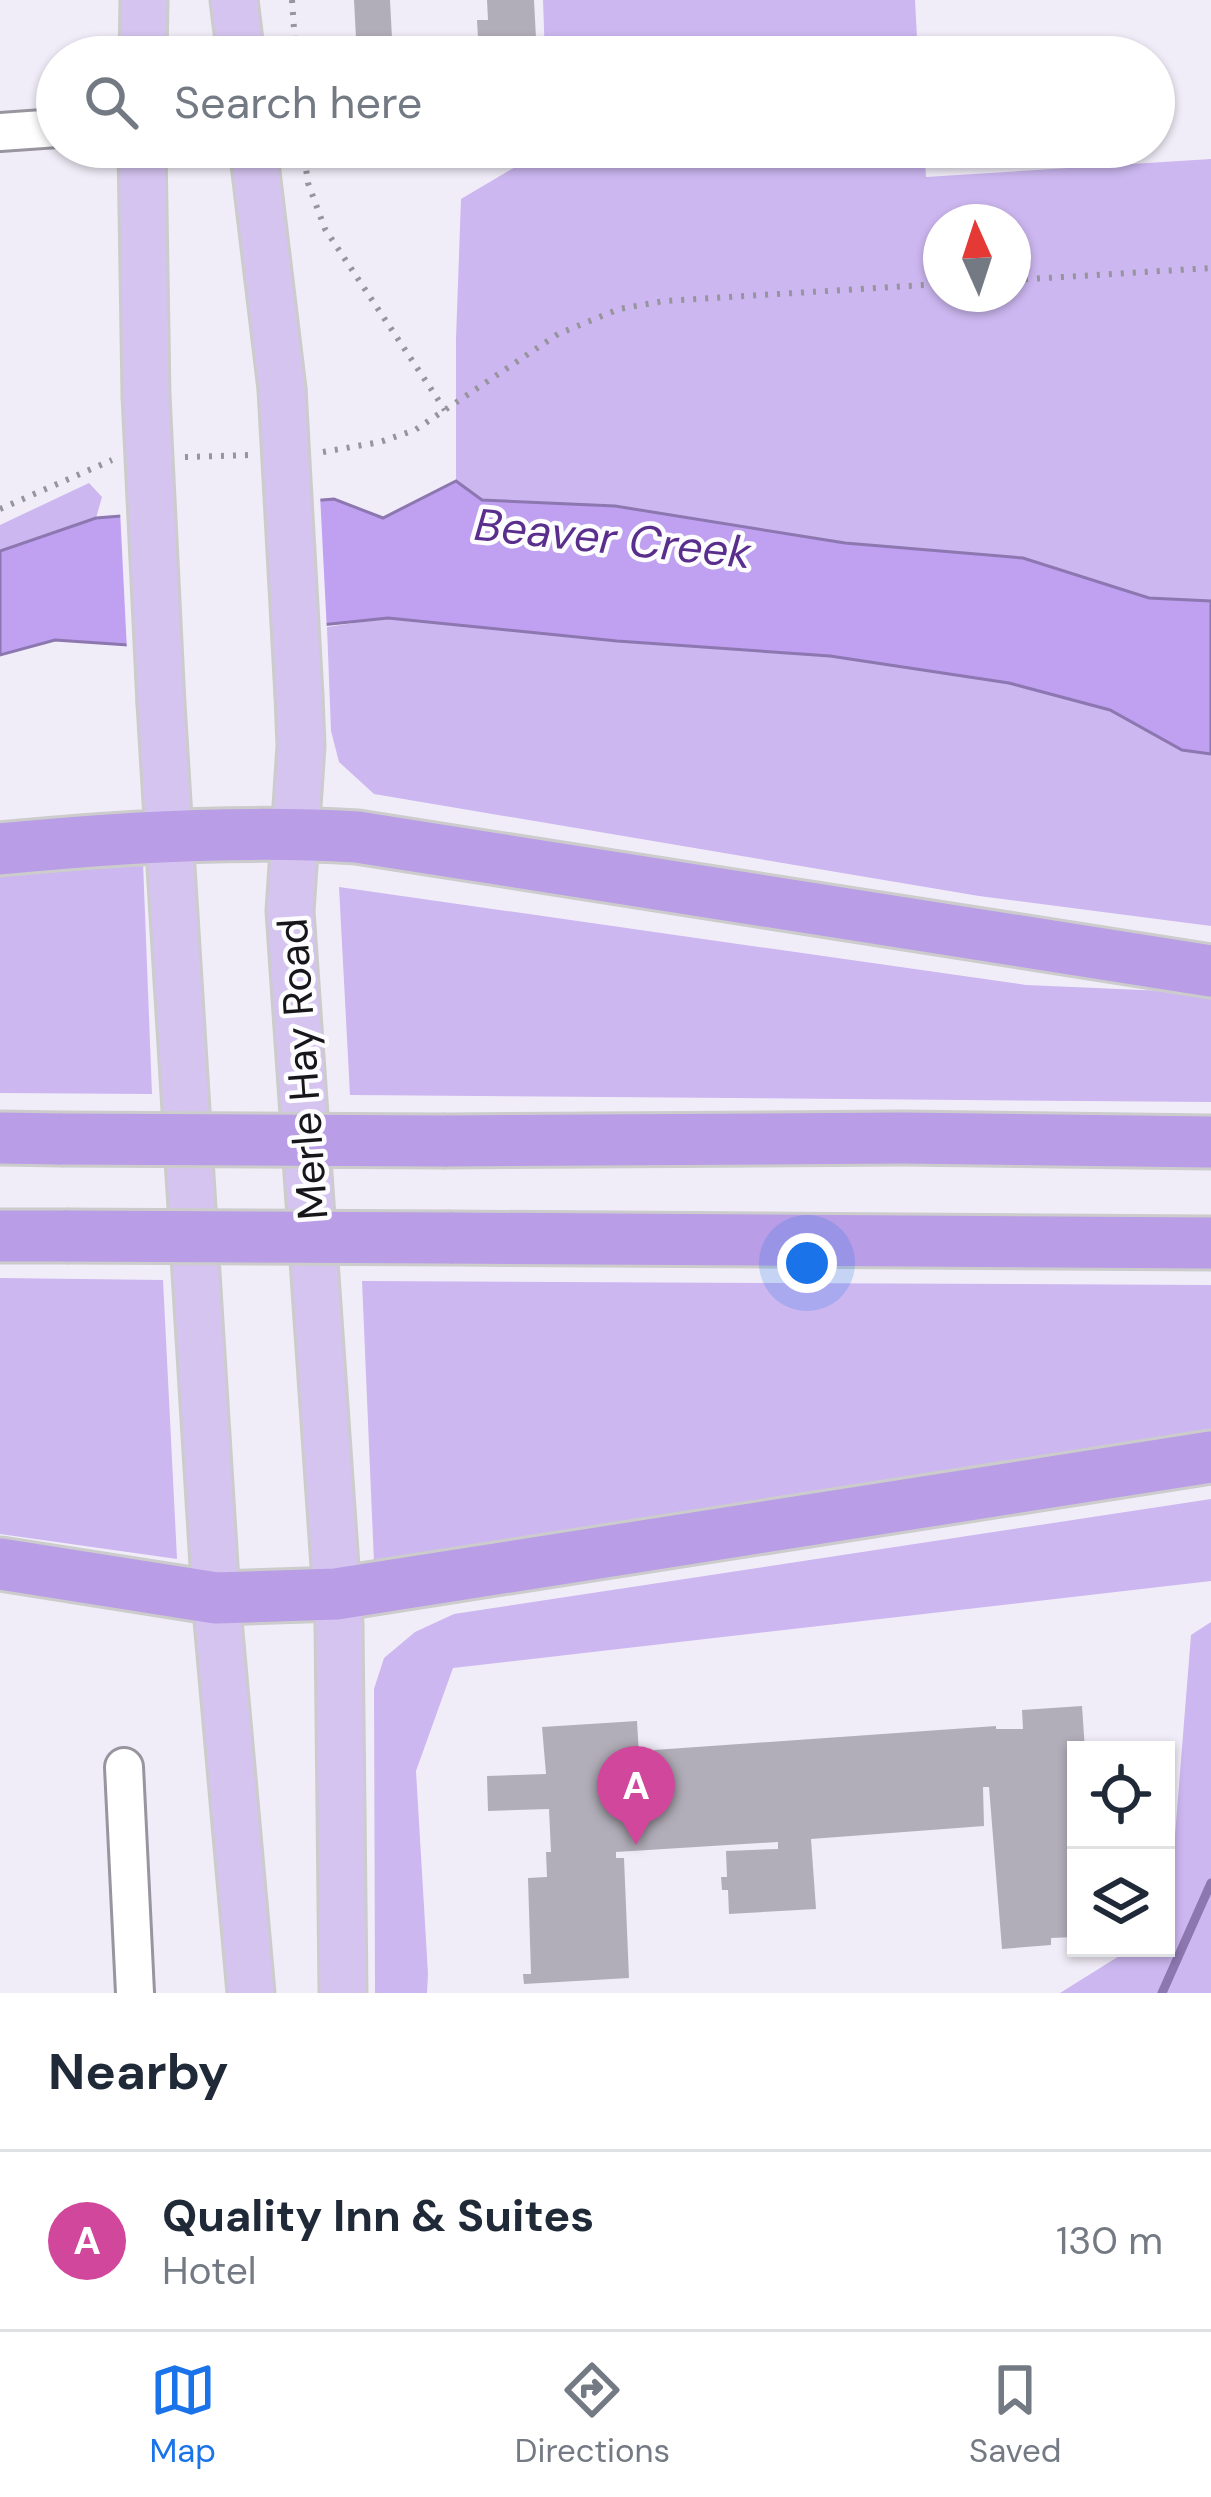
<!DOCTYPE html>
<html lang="en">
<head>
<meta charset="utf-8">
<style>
	:root { --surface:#fff; --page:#f6f6f7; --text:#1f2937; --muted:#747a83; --line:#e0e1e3; --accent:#1a73e8 }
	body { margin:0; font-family:"DM Sans",sans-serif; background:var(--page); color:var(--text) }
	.controls { position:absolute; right:36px; bottom:36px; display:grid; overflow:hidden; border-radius:0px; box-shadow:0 3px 9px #0004 }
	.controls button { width:108px; height:108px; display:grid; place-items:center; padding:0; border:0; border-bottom:3px solid var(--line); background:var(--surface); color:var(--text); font:60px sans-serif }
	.compass { position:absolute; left:923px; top:204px; width:108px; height:108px; border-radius:50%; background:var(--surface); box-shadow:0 3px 9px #0004; rotate:357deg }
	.you { position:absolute; left:807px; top:1263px; width:42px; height:42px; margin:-30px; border:9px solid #fff; border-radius:50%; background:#1a73e8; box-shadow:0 0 0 18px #1a73e833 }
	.badge { display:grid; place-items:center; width:78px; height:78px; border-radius:50%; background:var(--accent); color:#fff; font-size:39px; font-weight:700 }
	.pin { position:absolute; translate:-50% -99px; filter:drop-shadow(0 3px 6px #0008) }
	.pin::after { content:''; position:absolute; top:63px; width:42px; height:36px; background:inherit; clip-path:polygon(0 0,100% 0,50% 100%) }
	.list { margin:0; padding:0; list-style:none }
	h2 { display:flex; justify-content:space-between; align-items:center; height:156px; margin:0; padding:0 48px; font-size:51px }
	h2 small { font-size:39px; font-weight:400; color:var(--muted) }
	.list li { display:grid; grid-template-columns:78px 1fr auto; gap:36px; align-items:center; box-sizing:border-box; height:180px; padding:0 48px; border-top:3px solid var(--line) }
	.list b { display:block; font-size:45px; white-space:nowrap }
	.list p { margin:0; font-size:39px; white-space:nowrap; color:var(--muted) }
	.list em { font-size:39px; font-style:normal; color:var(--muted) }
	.icon { flex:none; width:66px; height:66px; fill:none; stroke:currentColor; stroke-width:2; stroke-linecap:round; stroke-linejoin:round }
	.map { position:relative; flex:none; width:1211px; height:1993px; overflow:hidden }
	.search { position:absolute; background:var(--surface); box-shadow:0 3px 9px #0004; left:36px; right:36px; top:36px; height:132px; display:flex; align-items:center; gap:30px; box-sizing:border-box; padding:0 42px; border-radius:66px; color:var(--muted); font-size:45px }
	.sheet { height:336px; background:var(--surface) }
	nav { display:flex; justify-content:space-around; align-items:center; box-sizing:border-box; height:168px; border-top:3px solid var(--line); background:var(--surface); font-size:33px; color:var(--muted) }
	nav a { display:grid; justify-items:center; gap:6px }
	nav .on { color:var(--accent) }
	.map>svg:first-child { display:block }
	.green { fill:#ccb7f0; fill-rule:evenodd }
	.water { fill:#bfa0f1; stroke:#8d77b0; stroke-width:3 }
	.pier { fill:#f1edf8 }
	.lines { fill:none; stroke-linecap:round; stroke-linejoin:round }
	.stream { stroke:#8d77b0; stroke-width:9 }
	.building { fill:#b2aeb9 }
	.minor-casing { stroke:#98959f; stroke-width:42 }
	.major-casing { stroke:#cccccd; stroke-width:51 }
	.highway-casing { stroke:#cccccd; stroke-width:57 }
	.path { stroke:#96949c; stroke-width:6; stroke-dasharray:3 9; stroke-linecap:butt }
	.minor { stroke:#fff; stroke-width:36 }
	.major { stroke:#d5c4f0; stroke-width:45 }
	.highway { stroke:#b99de6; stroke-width:51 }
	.major-bridge-casing { stroke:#cccccd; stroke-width:51; stroke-linecap:butt }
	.highway-bridge-casing { stroke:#cccccd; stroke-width:57; stroke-linecap:butt }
	.major-bridge { stroke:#d5c4f0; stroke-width:45 }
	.highway-bridge { stroke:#b99de6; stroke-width:51 }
	.labels { text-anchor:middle; stroke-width:9; stroke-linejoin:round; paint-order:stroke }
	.street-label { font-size:42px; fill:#17161a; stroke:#fdfcfe }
	.water-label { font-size:45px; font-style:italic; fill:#592e8c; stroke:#fdfcfe }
</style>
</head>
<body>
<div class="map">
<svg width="1211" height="1993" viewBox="0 0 1211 1993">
	<rect width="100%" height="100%" fill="#f1edf8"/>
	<path class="green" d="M 543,0 L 915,0 L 918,57 L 545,57 Z
		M 549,147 L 924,147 L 926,177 L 1211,159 L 1211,601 L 1149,598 L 1023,558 L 845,543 L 615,506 L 482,500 L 456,481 L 456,339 L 461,199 ZM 941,222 L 1013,222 L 1013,294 L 941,294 Z
		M 89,483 L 102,497 L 96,518 L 0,551 L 0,525 Z
		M 388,618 L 830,656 L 1009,683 L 1110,710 L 1182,750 L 1211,754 L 1211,926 L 979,896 L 374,794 L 339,762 L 331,731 L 327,627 Z
		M 143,862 L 152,1094 L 0,1093 L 0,875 Z
		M 339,887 L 1026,985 L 1211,993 L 1211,1102 L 350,1095 Z
		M 0,1278 L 163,1280 L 177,1559 L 0,1534 Z
		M 362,1281 L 1211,1285 L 1211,1430 L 374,1563 Z
		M 1211,1499 L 1211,1581 L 453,1668 L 416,1771 L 428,1974 L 427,1993 L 375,1993 L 374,1689 L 384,1658 L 415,1632 L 454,1614 Z
		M 1211,1622 L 1211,1993 L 1060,1993 L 1132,1948 L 1166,1948 L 1191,1635 Z"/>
	<path class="water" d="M 456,481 L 482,500 L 615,506 L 845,543 L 1023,558 L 1149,598 L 1211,601 L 1211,754 L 1182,750 L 1110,710 L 1009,683 L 830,656 L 617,641 L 388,618 L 128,645 L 55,640 L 0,655 L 0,551 L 96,518 L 334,499 L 383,518 Z"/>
	<path class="pier" d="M 320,494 L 327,632 L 127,651 L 120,510 Z"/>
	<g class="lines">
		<path class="stream" d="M 1162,1993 L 1211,1883"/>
	</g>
	<path class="building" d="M 354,0 L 390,0 L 393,57 L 357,57 Z
		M 487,0 L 534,0 L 537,57 L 479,57 L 477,20 L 488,20 Z
		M 1082,1706 L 1085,1750 L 1076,1750 L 1075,1937 L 1051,1938 L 1051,1945 L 1002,1949 L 989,1787 L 983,1787 L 984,1826 L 811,1839 L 816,1909 L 729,1914 L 728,1890 L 722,1890 L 721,1877 L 727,1877 L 726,1851 L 778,1849 L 778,1842 L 616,1852 L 616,1858 L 624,1858 L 629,1978 L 524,1984 L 523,1974 L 531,1974 L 528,1878 L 547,1877 L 546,1852 L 551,1852 L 549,1809 L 488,1811 L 487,1776 L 546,1774 L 542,1727 L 637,1721 L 640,1772 L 655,1771 L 654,1750 L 996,1726 L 996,1729 L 1023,1729 L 1022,1710 Z"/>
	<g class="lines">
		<defs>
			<path id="minor" d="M 0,132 L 57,128
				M 124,1767 L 135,1993"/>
			<path id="major" d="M 234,0 L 241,57
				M 143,57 L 144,0
				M 142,147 L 146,396
				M 253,147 L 282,389
				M 299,696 L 301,746 L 290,911 L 339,1625 L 343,1993
				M 161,704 L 216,1598 L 251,1993"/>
			<path id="highway" d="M 0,849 C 119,837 238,830 357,837 L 1211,971
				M 0,1138 L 61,1139
				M 445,1141 L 903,1138 L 1211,1142
				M 0,1236 L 67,1236
				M 451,1238 L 1211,1243
				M 0,1564 L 216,1598 L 336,1594 L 1211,1457"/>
		</defs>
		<use href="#minor" class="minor-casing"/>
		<use href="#major" class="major-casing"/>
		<use href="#highway" class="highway-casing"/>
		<path class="path" d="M 292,0 L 296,57
			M 303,147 L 308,183 L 325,229 L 445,410
			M 1013,280 L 1211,268
			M 323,452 L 380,442 L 415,430 L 558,334 L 619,309 L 664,301 L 941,284
			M 185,457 L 250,455
			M 0,509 L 112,460"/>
		<use href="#minor" class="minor"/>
		<use href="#major" class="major"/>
		<use href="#highway" class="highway"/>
		<defs>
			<path id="major-bridge" d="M 282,389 L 299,696
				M 146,396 L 161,704"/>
			<path id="highway-bridge" d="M 61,1139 L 445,1141
				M 67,1236 L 451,1238"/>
		</defs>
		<use href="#major-bridge" class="major-bridge-casing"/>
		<use href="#highway-bridge" class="highway-bridge-casing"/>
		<use href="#major-bridge" class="major-bridge"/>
		<use href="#highway-bridge" class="highway-bridge"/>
	</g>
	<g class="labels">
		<g class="street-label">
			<text transform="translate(302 1069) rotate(-94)" y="15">Merle Hay Road</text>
		</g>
		<g class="water-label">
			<text transform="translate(613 538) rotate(6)" y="16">Beaver Creek</text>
		</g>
	</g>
</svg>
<div class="controls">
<button><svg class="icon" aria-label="locate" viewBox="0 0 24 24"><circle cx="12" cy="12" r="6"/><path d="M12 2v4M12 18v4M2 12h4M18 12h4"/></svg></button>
<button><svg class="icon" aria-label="layers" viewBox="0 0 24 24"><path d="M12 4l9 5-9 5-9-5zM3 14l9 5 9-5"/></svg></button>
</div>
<svg class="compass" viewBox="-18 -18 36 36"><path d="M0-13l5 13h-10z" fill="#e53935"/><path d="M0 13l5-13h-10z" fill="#747a83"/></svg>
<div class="you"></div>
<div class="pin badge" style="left:636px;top:1845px;background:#d1479c">A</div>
<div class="search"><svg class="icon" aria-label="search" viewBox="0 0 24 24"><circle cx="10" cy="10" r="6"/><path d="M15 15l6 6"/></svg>Search here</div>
</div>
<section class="sheet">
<h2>Nearby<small></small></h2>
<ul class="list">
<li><span class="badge" style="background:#d1479c">A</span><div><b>Quality Inn &amp; Suites</b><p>Hotel</p></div><em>130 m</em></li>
</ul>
</section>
<nav>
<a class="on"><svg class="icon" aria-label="map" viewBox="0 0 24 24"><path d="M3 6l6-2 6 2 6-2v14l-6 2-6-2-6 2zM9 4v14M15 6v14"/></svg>Map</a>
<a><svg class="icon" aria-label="directions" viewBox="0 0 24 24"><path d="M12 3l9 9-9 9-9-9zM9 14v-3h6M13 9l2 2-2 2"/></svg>Directions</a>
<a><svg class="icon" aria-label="saved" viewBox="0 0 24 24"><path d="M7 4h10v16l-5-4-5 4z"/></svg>Saved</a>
</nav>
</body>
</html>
